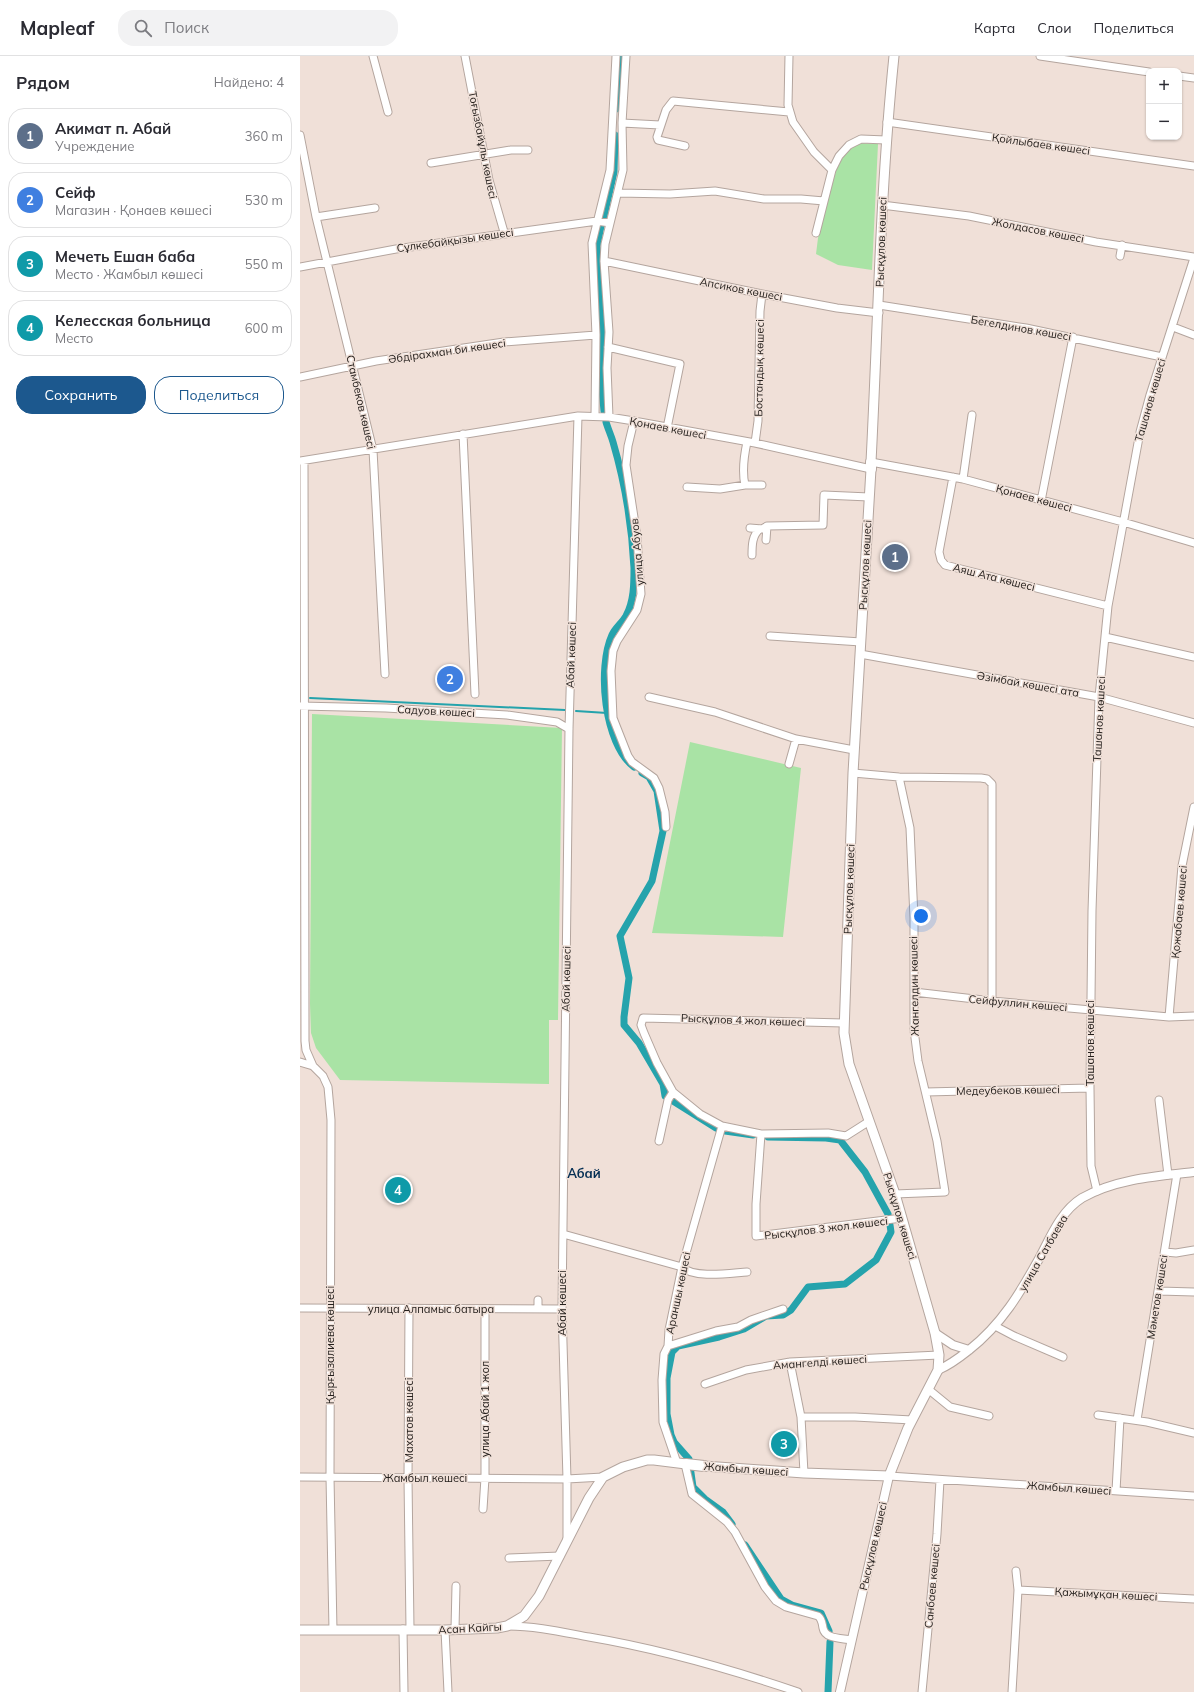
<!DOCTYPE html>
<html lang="ru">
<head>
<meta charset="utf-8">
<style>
	:root { --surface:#fff; --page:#f2f2f3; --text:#2b2b33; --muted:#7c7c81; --line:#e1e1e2; --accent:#1c588e }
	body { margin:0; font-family:Mulish,sans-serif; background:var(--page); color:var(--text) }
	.controls { position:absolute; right:12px; top:12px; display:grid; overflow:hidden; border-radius:8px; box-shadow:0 1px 3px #0004 }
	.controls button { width:36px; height:36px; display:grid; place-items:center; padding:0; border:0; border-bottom:1px solid var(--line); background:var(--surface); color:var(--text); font:20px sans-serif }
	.you { position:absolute; left:621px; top:860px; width:14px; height:14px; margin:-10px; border:3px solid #fff; border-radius:50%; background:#1a73e8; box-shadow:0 0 0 6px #1a73e833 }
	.badge { display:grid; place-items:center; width:26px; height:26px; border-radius:50%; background:var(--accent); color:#fff; font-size:13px; font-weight:700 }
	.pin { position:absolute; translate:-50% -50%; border:2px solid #fff; box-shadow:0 1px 4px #0006 }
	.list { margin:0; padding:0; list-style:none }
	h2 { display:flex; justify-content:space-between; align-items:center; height:52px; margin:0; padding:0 16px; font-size:17px }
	h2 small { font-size:13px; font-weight:400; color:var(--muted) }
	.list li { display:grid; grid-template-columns:26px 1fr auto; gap:12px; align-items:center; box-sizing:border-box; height:56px; margin:0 8px 8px; padding:0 8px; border:1px solid var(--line); border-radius:16px }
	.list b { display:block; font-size:15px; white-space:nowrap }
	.list p { margin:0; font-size:13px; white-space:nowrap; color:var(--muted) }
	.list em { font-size:13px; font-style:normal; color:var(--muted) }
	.actions { display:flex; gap:8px; padding:12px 16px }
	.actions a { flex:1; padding:9px 0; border:1px solid var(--accent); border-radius:16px; text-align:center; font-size:14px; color:var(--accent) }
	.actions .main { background:var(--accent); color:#fff }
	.icon { flex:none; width:22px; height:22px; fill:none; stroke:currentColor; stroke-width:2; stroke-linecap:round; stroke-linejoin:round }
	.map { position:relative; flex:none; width:894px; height:1636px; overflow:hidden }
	header { display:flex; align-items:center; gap:24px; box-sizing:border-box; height:56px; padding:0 20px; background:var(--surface); border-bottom:1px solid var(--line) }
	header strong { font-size:19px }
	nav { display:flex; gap:22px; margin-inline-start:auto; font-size:14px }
	.search { width:280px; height:36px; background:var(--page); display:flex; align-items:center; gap:10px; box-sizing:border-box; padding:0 14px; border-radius:16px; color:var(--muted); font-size:15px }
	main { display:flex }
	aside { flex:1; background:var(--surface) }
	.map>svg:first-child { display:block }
	.green { fill:#a9e3a5 }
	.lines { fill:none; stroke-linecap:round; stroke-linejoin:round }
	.stream { stroke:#25a3ac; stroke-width:2 }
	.canal { stroke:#25a3ac; stroke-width:7 }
	.minor-casing { stroke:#b4a59e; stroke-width:9 }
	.tertiary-casing { stroke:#b4a59e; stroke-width:10 }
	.secondary-casing { stroke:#b4a59e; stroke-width:11 }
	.primary-casing { stroke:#b4a59e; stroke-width:12 }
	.minor { stroke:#fff; stroke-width:7 }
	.tertiary { stroke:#fff; stroke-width:8 }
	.secondary { stroke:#fff; stroke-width:9 }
	.primary { stroke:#fff; stroke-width:10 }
	.labels { text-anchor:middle; stroke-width:3; stroke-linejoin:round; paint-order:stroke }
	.street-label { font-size:11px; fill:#25201d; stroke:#f0e0d8 }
	.quarter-label { font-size:13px; font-weight:bold; fill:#032e53; stroke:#f0e0d8 }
</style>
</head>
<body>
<header>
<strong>Mapleaf</strong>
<div class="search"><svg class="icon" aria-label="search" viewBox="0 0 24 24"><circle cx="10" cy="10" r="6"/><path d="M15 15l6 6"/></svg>Поиск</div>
<nav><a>Карта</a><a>Слои</a><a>Поделиться</a></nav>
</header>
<main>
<aside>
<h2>Рядом<small>Найдено: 4</small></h2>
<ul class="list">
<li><span class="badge" style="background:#5c6f8a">1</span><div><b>Акимат п. Абай</b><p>Учреждение</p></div><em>360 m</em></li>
<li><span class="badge" style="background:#3f7fe0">2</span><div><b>Сейф</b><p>Магазин · Қонаев көшесі</p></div><em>530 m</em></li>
<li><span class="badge" style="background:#0f9aa8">3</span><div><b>Мечеть Ешан баба</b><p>Место · Жамбыл көшесі</p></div><em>550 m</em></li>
<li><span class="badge" style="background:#0f9aa8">4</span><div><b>Келесская больница</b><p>Место</p></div><em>600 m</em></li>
</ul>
<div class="actions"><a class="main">Сохранить</a><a>Поделиться</a></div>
</aside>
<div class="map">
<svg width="894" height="1636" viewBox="0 0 894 1636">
	<rect width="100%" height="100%" fill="#f0e0d8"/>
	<path class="green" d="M 558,87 L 578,88 L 572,214 L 538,209 L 516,198 L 518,182 L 537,111 L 545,98 Z
		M 12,658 L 262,672 L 258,964 L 249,964 L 249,1028 L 40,1024 L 16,992 L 11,977 L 10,948 Z
		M 390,686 L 501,712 L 483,881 L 352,877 Z"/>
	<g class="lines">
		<path class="stream" d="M 10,642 L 265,654
			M 276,655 L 307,657"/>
		<path class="canal" d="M 316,53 L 321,0
			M 304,160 L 314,116 L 315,79
			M 301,170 L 297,190 L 303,271 L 300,311 L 304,355
			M 306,366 C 308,373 311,379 313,386 C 325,427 332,470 334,512 C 334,528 334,545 326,560 C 322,567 315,572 312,579 C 297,612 304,688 334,711
			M 342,717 L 349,721 L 357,735 L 363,775 L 352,825 L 320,880 L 329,922 L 324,961 L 324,969 L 339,987 L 363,1028 L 365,1040
			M 373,1045 L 416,1072
			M 425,1075 L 453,1079
			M 468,1081 L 526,1082 L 540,1084 L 565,1116 L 588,1158
			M 432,1468 L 423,1456 L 405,1443 L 393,1431 L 389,1403 L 374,1386 L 371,1379 L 367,1358 L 367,1322 L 372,1296 L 378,1290 L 419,1281 L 444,1273 L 466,1260 L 483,1259 L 491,1254 L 508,1231 L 545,1228 L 576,1204 L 591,1176 L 590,1169
			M 445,1489 L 481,1543 L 492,1549 L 521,1557 L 529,1575
			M 528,1636 L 530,1586"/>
		<defs>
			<path id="minor" d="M 73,0 L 88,56
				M 165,0 L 189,124 L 204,176
				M 489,0 L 488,49 L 493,66 L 514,96 L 532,114
				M 740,0 L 849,16
				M 879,20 L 894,22
				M 587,66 L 894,110
				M 322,67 L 360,69
				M 0,79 L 16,161 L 73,394 L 85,618
				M 385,90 L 358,84 L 357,81 L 366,54 L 373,45 L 489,56
				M 131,107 L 211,94 L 228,94
				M 318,137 L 370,138 L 415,135 L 464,143 L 501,143 L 524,145
				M 582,149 L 669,160 L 796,186 L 894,201
				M 16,161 L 75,152
				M 516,177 L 532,114 L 539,100 L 549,89 L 561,83 L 586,84
				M 820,200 L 822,189
				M 304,205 L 462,238 L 537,252 L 579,257
				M 0,211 L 96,193 L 297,165 L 310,167
				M 579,249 L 726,272 L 862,301
				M 873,271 L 894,279
				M 308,291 L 380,308 L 367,372
				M 0,321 L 76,305 L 204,286 L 296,279
				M 295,360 L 296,279 L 292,187 L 310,114 L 316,0
				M 309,361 L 307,312 L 309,276 L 304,205 L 305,188 L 323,114 L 322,67 L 326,0
				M 334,365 L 328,390 L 326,409 L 337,481 L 341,538 L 337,554 L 317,585 L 313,595 L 311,615 L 313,662 L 328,700 L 332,706 L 354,722 L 359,732 L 365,756 L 366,771
				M 163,378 L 175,638
				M 455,387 L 458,365 L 460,255 L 462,238
				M 0,405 L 278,360 L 309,361 L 334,365 L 455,387 L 571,413
				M 4,405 L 5,985 L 6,994 L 13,1010 L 23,1020 L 28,1031 L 31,1064 L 30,1421 L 33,1574
				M 571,406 L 663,423 L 823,466 L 894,487
				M 653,421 L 639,496 L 641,504 L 645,509 L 808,550
				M 663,423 L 672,359
				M 445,429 C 442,416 444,400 447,386
				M 387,431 L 420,433 L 445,429 L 462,429
				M 741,445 L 773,281
				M 450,472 L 462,473 L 467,470 L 523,469 L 524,439 L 569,441
				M 466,484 L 467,470
				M 452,499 C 452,490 452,479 460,473
				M 470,580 L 561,586
				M 805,581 L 894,601
				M 560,598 L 799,641 L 894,667
				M 349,641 L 415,656 L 496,683 L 554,694
				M 0,650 L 86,652 L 207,659 L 257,666 L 269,673
				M 489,708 L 496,683
				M 553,717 L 599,721 L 681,722 L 687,723 L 692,728 L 692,945
				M 614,936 L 692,945 L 869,961 L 894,960
				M 869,961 L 882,810 L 894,751
				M 544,967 L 343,962 L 341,969 L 344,977 L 357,1007 L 373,1036 L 400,1058 L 422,1070 L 461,1078 L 528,1077 L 546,1080 L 568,1066
				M 0,1006 L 13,1010
				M 626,1036 L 790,1032
				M 859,1044 L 868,1119
				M 461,1078 L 456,1148 L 456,1180 L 602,1162
				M 359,1085 L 368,1044 L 373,1036
				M 797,1135 L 791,1110 L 790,1032 L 792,855 L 799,641 L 808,550 L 840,376 L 850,339 L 894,202
				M 595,1138 L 645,1136 L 637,1085 L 618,1005 L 614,974 L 614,862 L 610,772 L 599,721
				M 263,1178 L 382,1211 C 394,1223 431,1217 447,1216
				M 865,1196 L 876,1197 L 894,1194
				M 859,1235 L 894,1236
				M 238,1244 L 238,1253
				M 0,1252 L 262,1253
				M 109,1252 L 108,1422 L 110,1573
				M 695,1270 L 714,1280 L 763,1301
				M 368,1290 L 416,1275 L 438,1271 L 451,1264 L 483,1253
				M 490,1306 L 501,1361 L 504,1417
				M 405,1328 L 446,1314 L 490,1306 L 639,1299
				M 628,1333 L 650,1351 L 689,1360
				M 798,1359 L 847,1366 L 894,1377
				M 501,1361 L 555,1361 L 612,1364
				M 837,1364 L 877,1118
				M 377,1407 L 363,1366 L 362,1324 L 364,1298 L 368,1290 L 369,1274 L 382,1211 L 422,1070
				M 385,1408 L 392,1438 L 427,1466 L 435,1476 L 465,1531 L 476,1545 L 486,1551 L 518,1560 C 522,1563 522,1567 523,1572 C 525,1583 541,1582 551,1584
				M 589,1420 L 894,1440
				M 0,1421 L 267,1423 L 303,1421
				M 816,1435 L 820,1362
				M 183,1453 L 185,1422 L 185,1253
				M 267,1483 L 267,1423 L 262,1253 L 269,673 L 278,360
				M 209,1502 L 260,1500
				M 718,1534 L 894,1543
				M 208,1570 C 236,1570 262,1576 289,1581 C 360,1593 430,1613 498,1636
				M 103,1573 L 104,1636
				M 155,1573 L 156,1530
				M 145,1574 L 148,1636
				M 622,1636 L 637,1478 L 640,1424
				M 712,1636 L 718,1534 L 716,1515"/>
			<path id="tertiary" d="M 635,1277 L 653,1289 L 669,1294
				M 638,1314 C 650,1309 659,1302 669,1294 C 702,1268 720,1237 740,1201 C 751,1180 761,1155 782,1142 C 815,1123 857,1120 894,1116
				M 540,1636 L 589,1420"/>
			<path id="secondary" d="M 571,406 C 578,271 580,135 594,0
				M 404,1410 L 504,1417 L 589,1420 L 608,1372 L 638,1314 L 639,1299 L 635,1277 L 595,1138 L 549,1008 L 544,977 L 553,717 L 571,413
				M 0,1574 L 145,1574 L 197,1572 L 207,1570 L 224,1560 L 239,1540 L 289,1442 L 303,1421 L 323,1411 L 347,1404 L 354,1404 L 386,1408"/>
			<path id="primary" d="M 571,413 L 571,406
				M 386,1408 L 404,1410"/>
		</defs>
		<use href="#minor" class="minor-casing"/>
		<use href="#tertiary" class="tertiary-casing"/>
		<use href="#secondary" class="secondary-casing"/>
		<use href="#primary" class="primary-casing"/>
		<use href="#minor" class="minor"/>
		<use href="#tertiary" class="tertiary"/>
		<use href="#secondary" class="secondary"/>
		<use href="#primary" class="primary"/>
	</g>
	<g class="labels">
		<g class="street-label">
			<text transform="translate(741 88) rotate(8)" y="4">Қойлыбаев көшесі</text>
			<text transform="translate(183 89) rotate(79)" y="4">Тоғызбайұлы көшесі</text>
			<text transform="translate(738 174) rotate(11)" y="4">Жолдасов көшесі</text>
			<text transform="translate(155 184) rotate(-8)" y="4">Сұлкебайқызы көшесі</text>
			<text transform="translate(581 186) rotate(-88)" y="4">Рысқұлов көшесі</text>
			<text transform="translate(441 233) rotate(11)" y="4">Апсиков көшесі</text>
			<text transform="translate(721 272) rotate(10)" y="4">Бегелдинов көшесі</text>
			<text transform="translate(147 295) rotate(-8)" y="4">Әбдірахман би көшесі</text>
			<text transform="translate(459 312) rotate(-89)" y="4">Бостандық көшесі</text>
			<text transform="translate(850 344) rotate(-74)" y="4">Ташанов көшесі</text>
			<text transform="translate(61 346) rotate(77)" y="4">Стамбеков көшесі</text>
			<text transform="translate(368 372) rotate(11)" y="4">Қонаев көшесі</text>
			<text transform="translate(734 442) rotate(15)" y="4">Қонаев көшесі</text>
			<text transform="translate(337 496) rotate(-95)" y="4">улица Абуов</text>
			<text transform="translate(565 509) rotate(-87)" y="4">Рысқұлов көшесі</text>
			<text transform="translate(694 521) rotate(14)" y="4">Аяш Ата көшесі</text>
			<text transform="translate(271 599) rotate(-88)" y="4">Абай көшесі</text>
			<text transform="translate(728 628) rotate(10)" y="4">Әзімбай көшесі ата</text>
			<text transform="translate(136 655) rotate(3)" y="4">Садуов көшесі</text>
			<text transform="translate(799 663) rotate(-87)" y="4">Ташанов көшесі</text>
			<text transform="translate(549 833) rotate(-88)" y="4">Рысқұлов көшесі</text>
			<text transform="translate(879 856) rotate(-85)" y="4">Қожабаев көшесі</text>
			<text transform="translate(266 923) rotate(-89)" y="4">Абай көшесі</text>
			<text transform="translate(614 930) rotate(-91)" y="4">Жангелдин көшесі</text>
			<text transform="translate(718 947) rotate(5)" y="4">Сейфуллин көшесі</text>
			<text transform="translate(443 964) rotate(2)" y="4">Рысқұлов 4 жол көшесі</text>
			<text transform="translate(790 987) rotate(-90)" y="4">Ташанов көшесі</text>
			<text transform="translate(708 1034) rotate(-1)" y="4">Медеубеков көшесі</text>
			<text transform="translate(600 1160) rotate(73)" y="4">Рысқұлов көшесі</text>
			<text transform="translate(526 1172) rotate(-7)" y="4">Рысқұлов 3 жол көшесі</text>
			<text transform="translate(743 1197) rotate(-60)" y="4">улица Сатбаева</text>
			<text transform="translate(378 1237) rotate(-78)" y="4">Араншы көшесі</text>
			<text transform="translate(857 1241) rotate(-81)" y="4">Мәметов көшесі</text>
			<text transform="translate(262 1247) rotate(-90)" y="4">Абай көшесі</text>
			<text x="131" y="1257">улица Алпамыс батыра</text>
			<text transform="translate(30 1289) rotate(-90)" y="4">Қырғызалиева көшесі</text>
			<text transform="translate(520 1306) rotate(-4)" y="4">Амангелді көшесі</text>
			<text transform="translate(185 1353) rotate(-90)" y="4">улица Абай 1 жол</text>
			<text transform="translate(109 1364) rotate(-90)" y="4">Махатов көшесі</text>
			<text transform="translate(446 1413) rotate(4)" y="4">Жамбыл көшесі</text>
			<text x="125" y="1426">Жамбыл көшесі</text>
			<text transform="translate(769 1432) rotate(4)" y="4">Жамбыл көшесі</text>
			<text transform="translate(573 1490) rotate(-77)" y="4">Рысқұлов көшесі</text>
			<text transform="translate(632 1530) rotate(-85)" y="4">Санбаев көшесі</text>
			<text transform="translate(806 1538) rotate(3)" y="4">Қажымұқан көшесі</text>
			<text transform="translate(170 1572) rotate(-3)" y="4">Асан Кайгы</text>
		</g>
		<g class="quarter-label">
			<text x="284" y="1122">Абай</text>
		</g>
	</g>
</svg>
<div class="controls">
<button>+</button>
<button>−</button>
</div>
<div class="you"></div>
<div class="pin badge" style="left:595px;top:501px;background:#5c6f8a">1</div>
<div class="pin badge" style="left:150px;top:623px;background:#3f7fe0">2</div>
<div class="pin badge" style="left:484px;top:1388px;background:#0f9aa8">3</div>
<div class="pin badge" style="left:98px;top:1134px;background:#0f9aa8">4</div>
</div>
</main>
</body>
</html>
